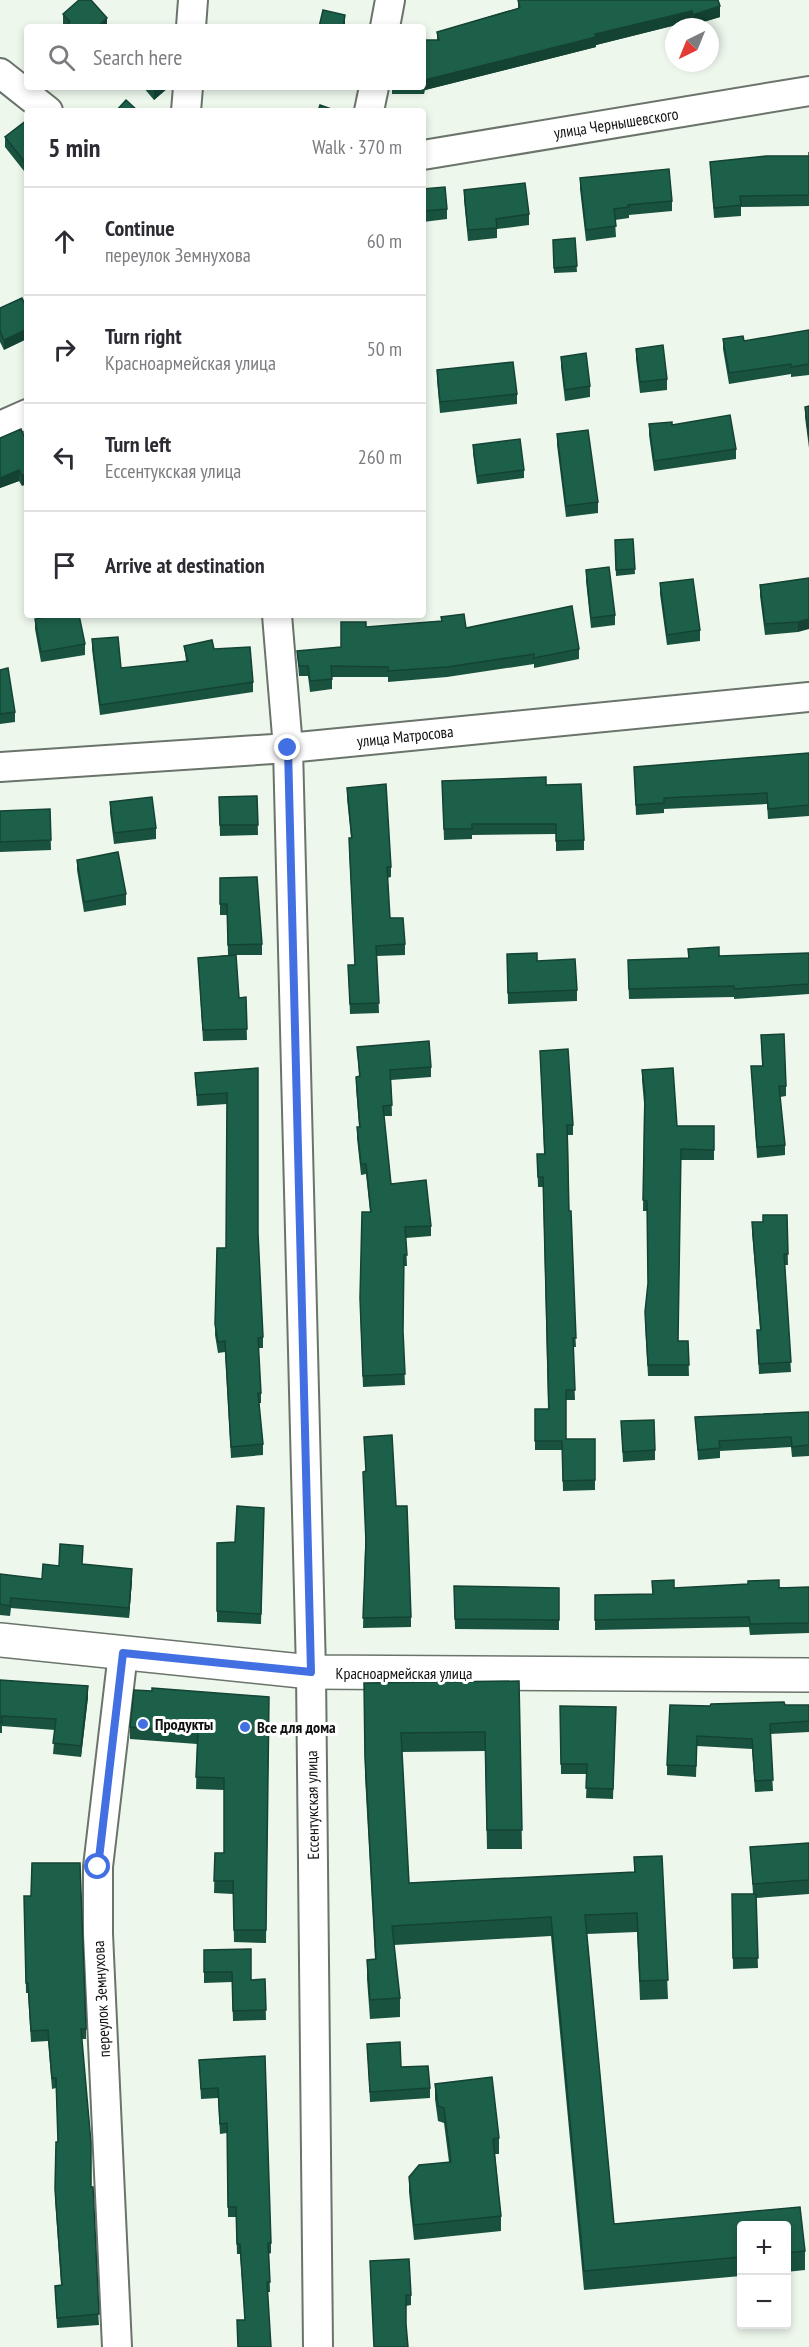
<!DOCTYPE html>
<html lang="en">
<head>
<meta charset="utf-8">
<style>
	:root { --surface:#fff; --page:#f7f7f7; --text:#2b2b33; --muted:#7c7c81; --line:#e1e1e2 }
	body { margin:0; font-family:"PT Sans Narrow",sans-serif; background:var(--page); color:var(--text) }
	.controls { position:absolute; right:18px; bottom:18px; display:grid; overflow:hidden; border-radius:6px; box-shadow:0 3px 9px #0003 }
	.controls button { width:54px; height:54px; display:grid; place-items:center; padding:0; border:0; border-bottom:2px solid var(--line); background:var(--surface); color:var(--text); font:30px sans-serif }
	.compass { position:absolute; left:665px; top:18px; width:54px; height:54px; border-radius:50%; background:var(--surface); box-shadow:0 3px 9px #0003; rotate:223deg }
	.stop { position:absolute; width:18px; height:18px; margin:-14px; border:4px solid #426fe1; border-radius:50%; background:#fff }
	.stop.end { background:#426fe1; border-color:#fff; box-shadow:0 2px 6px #0008 }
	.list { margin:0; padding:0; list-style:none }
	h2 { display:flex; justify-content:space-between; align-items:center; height:78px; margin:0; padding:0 24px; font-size:26px }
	h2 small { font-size:20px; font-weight:400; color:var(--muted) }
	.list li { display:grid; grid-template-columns:39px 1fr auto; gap:18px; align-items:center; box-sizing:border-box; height:108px; padding:0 24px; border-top:2px solid var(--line) }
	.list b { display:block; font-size:22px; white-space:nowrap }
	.list p { margin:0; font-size:20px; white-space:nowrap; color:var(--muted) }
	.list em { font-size:20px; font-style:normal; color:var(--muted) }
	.icon { flex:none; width:33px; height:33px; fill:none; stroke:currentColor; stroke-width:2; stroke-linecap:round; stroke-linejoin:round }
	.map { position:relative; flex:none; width:809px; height:2347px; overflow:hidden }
	.search { position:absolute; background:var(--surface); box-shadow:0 3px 9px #0003; left:24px; top:24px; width:402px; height:66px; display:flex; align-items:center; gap:15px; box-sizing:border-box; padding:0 21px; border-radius:6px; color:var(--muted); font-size:22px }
	.panel { position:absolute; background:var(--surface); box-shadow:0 3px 9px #0003; left:24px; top:108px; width:402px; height:510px; border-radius:6px }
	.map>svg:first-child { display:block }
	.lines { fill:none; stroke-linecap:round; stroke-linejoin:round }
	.minor-casing { stroke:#6a746a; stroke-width:32 }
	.tertiary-casing { stroke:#6a746a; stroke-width:36 }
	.minor { stroke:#fff; stroke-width:28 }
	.tertiary { stroke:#fff; stroke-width:33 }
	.wall { fill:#195340 }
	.shaded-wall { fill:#144334 }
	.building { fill:#1d604a; stroke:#144334; stroke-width:1.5 }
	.route { stroke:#426fe1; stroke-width:8 }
	.poi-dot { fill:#426fe1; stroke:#fff; stroke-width:2 }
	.labels { text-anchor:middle; stroke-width:6; stroke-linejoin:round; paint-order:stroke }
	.street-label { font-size:16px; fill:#0d100d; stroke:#fff }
	.poi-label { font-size:16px; font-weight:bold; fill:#0d100d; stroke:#fff; text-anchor:start }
</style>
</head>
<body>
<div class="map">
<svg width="809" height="2347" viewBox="0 0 809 2347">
	<rect width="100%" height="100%" fill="#edf7ec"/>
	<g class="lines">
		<defs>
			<path id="minor" d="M 191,27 L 193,0
				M 385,27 L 390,0
				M 0,73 L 48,111
				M 186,111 L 188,87
				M 369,111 L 374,87
				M 423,155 L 809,91
				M 0,426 L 27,414
				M 277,615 L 288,748 L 311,1672 L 318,2347
				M 0,767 L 288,748 L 809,697
				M 117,2347 L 98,1934 L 98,1867 L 123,1653"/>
			<path id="tertiary" d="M 0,1640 L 311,1672 L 809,1675"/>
		</defs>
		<use href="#minor" class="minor-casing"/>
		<use href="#tertiary" class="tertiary-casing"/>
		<use href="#minor" class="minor"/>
		<use href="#tertiary" class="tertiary"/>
	</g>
	<path class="wall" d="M 518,0 L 718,0 L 720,17 L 693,25 L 692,21 L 596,45 L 596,47 L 425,90 L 424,94 L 392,94 L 392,87 L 423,87 L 423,40 L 437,40 L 437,32 L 518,8 Z
		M 63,14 L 107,27 L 65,26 L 63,24 Z
		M 143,87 L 169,87 L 154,100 Z
		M 27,120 L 24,171 L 5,147 L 5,137 Z
		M 809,152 L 809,206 L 741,207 L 741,216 L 714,218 L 710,162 L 809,156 Z
		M 580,178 L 672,201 L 672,211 L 629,215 L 629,218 L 615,220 L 616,237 L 586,241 L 580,189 Z
		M 423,189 L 447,209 L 447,219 L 423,222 Z
		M 464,190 L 529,214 L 529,225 L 497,229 L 497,238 L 468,241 L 464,200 Z
		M 575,238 L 577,272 L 554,273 L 553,240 Z
		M 22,298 L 4,350 L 0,342 L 0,308 Z
		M 809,330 L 809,375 L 791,377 L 791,374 L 729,384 L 723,349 L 723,339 L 744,341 Z
		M 636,349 L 667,379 L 667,390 L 640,393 L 636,359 Z
		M 561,357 L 590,386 L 590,397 L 565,401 L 561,367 Z
		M 437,370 L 517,394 L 517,404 L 440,413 L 437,380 Z
		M 809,406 L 809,448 L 805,417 L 805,407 Z
		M 649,424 L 672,425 L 736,449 L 736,459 L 654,471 L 649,435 Z
		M 557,434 L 598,502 L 598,513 L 566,517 L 557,445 Z
		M 0,438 L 26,441 L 22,486 L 19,481 L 0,488 Z
		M 473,445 L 524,470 L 524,478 L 477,484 L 473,453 Z
		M 633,539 L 635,574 L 616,576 L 615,540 Z
		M 586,570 L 615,615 L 615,625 L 591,628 L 586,581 Z
		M 809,578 L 798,632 L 765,635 L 760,596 L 760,585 Z
		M 660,583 L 700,630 L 700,641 L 667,645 L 660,594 Z
		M 441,617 L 466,628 L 579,649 L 579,659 L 534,668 L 534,664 L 447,677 L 388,682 L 388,677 L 332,677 L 332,689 L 310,692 L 308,676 L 299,676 L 297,651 L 341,647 L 366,627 L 441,621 Z
		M 35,619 L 85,644 L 85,655 L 41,662 L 35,629 Z
		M 92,639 L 121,668 L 186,661 L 184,646 L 214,649 L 253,682 L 253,692 L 100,715 L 92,649 Z
		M 0,670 L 15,712 L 15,722 L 0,724 Z
		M 809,753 L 809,816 L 768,819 L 767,804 L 664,809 L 664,813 L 636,815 L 634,767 Z
		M 442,781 L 546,785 L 584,840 L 584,850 L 556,851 L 556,834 L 472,835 L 472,839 L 444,840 Z
		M 347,788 L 391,867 L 391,877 L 387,878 L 390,918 L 405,944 L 405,955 L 377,956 L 379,1013 L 350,1014 L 348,965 L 355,965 L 349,849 L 349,838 L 351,838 L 347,798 Z
		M 257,796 L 258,835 L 220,836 L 219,797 Z
		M 110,802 L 156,828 L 156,839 L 114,844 L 110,813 Z
		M 50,809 L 51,850 L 0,852 L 0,811 Z
		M 77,860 L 126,894 L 126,905 L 84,912 L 77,870 Z
		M 220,878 L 262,944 L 262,955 L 236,955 L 239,998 L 246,997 L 247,1040 L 203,1041 L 198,958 L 228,955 L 227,915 L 220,915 Z
		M 688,949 L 719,956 L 809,953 L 809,994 L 734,999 L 734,997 L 629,999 L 628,971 L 688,958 Z
		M 507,954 L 537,961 L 577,990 L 577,1001 L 508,1004 Z
		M 761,1035 L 786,1086 L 786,1096 L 780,1097 L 785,1145 L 785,1155 L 757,1158 L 751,1066 L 762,1066 Z
		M 357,1047 L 431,1067 L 431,1077 L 391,1080 L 392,1116 L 384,1116 L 391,1184 L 431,1226 L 431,1236 L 406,1238 L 407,1266 L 404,1266 L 403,1334 L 405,1385 L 363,1387 L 360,1308 L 370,1212 L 366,1174 L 361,1175 L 357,1138 L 357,1127 L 359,1127 L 356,1087 L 356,1077 L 359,1076 Z
		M 540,1051 L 573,1125 L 573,1135 L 568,1135 L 569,1211 L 576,1347 L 573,1347 L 575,1400 L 566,1400 L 566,1439 L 595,1439 L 595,1490 L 563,1491 L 562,1450 L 535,1450 L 535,1409 L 548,1409 L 543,1187 L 538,1187 L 537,1154 L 544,1154 Z
		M 258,1068 L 258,1233 L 263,1337 L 263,1348 L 258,1348 L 261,1393 L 261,1403 L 259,1403 L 263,1444 L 263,1455 L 231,1458 L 225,1352 L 218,1353 L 215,1335 L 217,1248 L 226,1248 L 227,1104 L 197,1106 L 195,1073 Z
		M 642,1070 L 677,1126 L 714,1126 L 714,1160 L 681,1160 L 678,1341 L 688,1341 L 689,1376 L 648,1376 L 645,1322 L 648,1284 L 647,1211 L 643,1211 L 644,1103 L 642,1080 Z
		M 787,1215 L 788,1265 L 785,1265 L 791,1372 L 759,1374 L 757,1330 L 760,1330 L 752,1232 L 752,1222 L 763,1222 Z
		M 809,1412 L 809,1456 L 792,1457 L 791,1447 L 720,1451 L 720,1458 L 698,1460 L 695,1417 Z
		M 621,1421 L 655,1450 L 655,1460 L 623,1462 Z
		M 364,1437 L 396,1506 L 411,1617 L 411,1627 L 363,1628 L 365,1547 L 366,1471 Z
		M 264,1508 L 261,1624 L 217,1622 L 217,1543 L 235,1542 Z
		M 83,1564 L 132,1580 L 129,1618 L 11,1608 L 10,1616 L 0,1615 L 0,1574 L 42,1579 L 59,1566 Z
		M 454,1586 L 559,1588 L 559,1630 L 455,1629 Z
		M 809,1587 L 809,1633 L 750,1635 L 749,1627 L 595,1630 L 595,1595 L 652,1594 L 674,1588 Z
		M 0,1680 L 88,1697 L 81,1757 L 53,1754 L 55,1730 L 2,1726 L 2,1733 L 0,1733 Z
		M 519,1681 L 522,1849 L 487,1849 L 485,1751 L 402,1752 L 409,1883 L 634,1872 L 634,1857 L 662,1856 L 668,1999 L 640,2000 L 637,1932 L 587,1934 L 614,2224 L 800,2207 L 805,2251 L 805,2270 L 786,2272 L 786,2226 L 741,2226 L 741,2276 L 584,2290 L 551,1936 L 394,1945 L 400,1998 L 400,2017 L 370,2019 L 367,1979 L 367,1960 L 375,1959 L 365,1776 L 364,1683 Z
		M 269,1697 L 266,1943 L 234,1942 L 233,1894 L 214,1893 L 215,1853 L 224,1853 L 224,1790 L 196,1789 L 197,1744 L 130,1739 L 130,1727 Z
		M 785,1705 L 809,1705 L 809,1732 L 770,1734 L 773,1791 L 755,1792 L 752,1749 L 697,1746 L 696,1777 L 667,1775 L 667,1765 L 710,1706 Z
		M 560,1706 L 616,1707 L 613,1799 L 586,1798 L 587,1774 L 561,1774 Z
		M 809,1843 L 809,1894 L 756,1898 L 758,1968 L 733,1969 L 732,1894 L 753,1894 L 750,1847 Z
		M 24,1896 L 86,2029 L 86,2039 L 82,2039 L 99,2325 L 57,2328 L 55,2286 L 61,2285 L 55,2199 L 56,2142 L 58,2142 L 56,2088 L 52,2089 L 48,2041 L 31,2042 L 28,1993 L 26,1993 Z
		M 204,1950 L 251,1980 L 265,1979 L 266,2020 L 233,2021 L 232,1982 L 204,1983 Z
		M 367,2044 L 430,2088 L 430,2098 L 370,2102 Z
		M 265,2056 L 271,2243 L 271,2253 L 269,2254 L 270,2292 L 268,2292 L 245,2320 L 240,2254 L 237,2254 L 236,2217 L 228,2217 L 227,2133 L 220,2134 L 218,2098 L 201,2099 L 199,2060 Z
		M 435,2084 L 499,2138 L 499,2154 L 495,2154 L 501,2216 L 501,2231 L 414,2240 L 409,2192 L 409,2177 L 449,2162 L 444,2123 L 438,2121 L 435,2099 Z
		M 370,2261 L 411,2295 L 411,2305 L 406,2306 L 406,2326 L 408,2347 L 374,2347 Z"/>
	<path class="shaded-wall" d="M 720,6 L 720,17 L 693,25 L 693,15 Z
		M 692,11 L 692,21 L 596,45 L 596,47 L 425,90 L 425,80 L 595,34 Z
		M 345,15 L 345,27 L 343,27 Z
		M 107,18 L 107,27 L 97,27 Z
		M 157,87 L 169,87 L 154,100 L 154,89 Z
		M 27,159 L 27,169 L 24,171 L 24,161 Z
		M 27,329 L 27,339 L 4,350 L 4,340 Z
		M 19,470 L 19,481 L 0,488 L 0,478 Z
		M 27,473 L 27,484 L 22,486 L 22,476 Z
		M 809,619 L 809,629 L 798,632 L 798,622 Z
		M 132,1569 L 132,1580 L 129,1618 L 129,1608 Z
		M 88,1686 L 88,1697 L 81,1757 L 81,1746 Z"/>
	<path class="building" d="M 79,0 L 91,0 L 107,18 L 97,27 L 64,27 L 70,22 L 63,14 Z
		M 518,0 L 718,0 L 720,6 L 693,15 L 692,11 L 595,34 L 596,37 L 425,80 L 424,83 L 423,83 L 423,40 L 439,40 L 437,32 L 520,8 Z
		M 323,10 L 345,15 L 343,27 L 319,27 Z
		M 126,100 L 138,111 L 116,111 Z
		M 320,105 L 337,111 L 318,111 Z
		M 27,120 L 27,159 L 24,161 L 5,137 Z
		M 809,152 L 809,195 L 740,196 L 741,205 L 714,208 L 710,162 L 766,156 L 809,156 Z
		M 669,169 L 672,201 L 628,205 L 629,207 L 614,209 L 616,226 L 586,230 L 580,178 Z
		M 525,183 L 529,214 L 496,219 L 497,228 L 468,230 L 464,190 Z
		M 445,187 L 447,209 L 423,211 L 423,189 Z
		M 575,238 L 577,266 L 554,268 L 553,240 Z
		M 22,298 L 27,309 L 27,329 L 4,340 L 0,331 L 0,308 Z
		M 809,330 L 809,364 L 791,367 L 791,364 L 729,373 L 723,339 L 743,336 L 744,341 Z
		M 663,345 L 667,379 L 640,382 L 636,349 Z
		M 586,353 L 590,386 L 565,390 L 561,357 Z
		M 513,362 L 517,394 L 440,402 L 437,370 Z
		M 809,406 L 809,438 L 805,407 Z
		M 730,415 L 736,449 L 654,461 L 649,424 L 672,422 L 672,425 Z
		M 21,429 L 26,441 L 27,440 L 27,473 L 22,476 L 19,470 L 0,478 L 0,438 Z
		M 588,430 L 598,502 L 566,506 L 557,434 Z
		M 520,439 L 524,470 L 477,476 L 473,445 Z
		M 633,539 L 635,569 L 616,570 L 615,540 Z
		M 609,567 L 615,615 L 591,618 L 586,570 Z
		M 809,578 L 809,619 L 798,622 L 765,624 L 760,585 Z
		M 693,579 L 700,630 L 667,635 L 660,583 Z
		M 572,606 L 579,649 L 534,658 L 534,654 L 447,667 L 388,671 L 388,667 L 331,666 L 332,679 L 310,681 L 308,666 L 299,666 L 297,651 L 341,647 L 341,622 L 366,622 L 366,627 L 442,621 L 441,617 L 464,614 L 466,628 Z
		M 56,615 L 79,615 L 85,644 L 41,652 L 35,619 Z
		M 118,637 L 121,668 L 188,661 L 184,646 L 212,640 L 214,649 L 250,647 L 253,682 L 100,705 L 92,639 Z
		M 8,668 L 15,712 L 0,714 L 0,670 Z
		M 809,753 L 809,805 L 768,809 L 767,793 L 664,798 L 664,803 L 636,805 L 634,767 Z
		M 546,777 L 546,785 L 581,784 L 584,840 L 556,841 L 556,824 L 472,824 L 472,829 L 444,829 L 442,781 Z
		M 386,784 L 391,867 L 387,867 L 390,918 L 403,918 L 405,944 L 376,946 L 379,1003 L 350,1004 L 348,965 L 355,965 L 349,838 L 352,838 L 347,788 Z
		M 257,796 L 258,825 L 220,825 L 219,797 Z
		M 152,797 L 156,828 L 114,833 L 110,802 Z
		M 50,809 L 51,840 L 0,842 L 0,811 Z
		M 118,852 L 126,894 L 84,902 L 77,860 Z
		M 257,877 L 262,944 L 228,945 L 227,904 L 220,904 L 220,878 Z
		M 719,947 L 719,956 L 809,953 L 809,984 L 734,989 L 734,986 L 629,989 L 628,960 L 689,958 L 688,949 Z
		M 537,953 L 537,961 L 575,959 L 577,990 L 508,993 L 507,954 Z
		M 236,955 L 239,998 L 246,997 L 247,1029 L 203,1030 L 198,958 Z
		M 784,1034 L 786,1086 L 779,1086 L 785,1145 L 757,1147 L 751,1066 L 763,1066 L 761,1035 Z
		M 429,1041 L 431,1067 L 390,1070 L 392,1105 L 383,1106 L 391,1184 L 426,1180 L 431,1226 L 405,1227 L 407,1255 L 404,1255 L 403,1331 L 405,1374 L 363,1376 L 360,1298 L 362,1212 L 371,1212 L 366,1164 L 361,1164 L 357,1127 L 360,1127 L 356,1077 L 360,1076 L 357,1047 Z
		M 568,1049 L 573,1125 L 567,1125 L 569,1211 L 571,1211 L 576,1338 L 573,1338 L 575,1390 L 566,1390 L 566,1439 L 595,1439 L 595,1480 L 563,1481 L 562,1441 L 535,1441 L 535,1409 L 549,1409 L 543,1177 L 538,1177 L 537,1154 L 545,1154 L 540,1051 Z
		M 258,1068 L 258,1233 L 263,1337 L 258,1338 L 261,1393 L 258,1393 L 263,1444 L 231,1447 L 225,1341 L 218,1342 L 215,1324 L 217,1248 L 226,1248 L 227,1093 L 197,1095 L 195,1073 Z
		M 673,1068 L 677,1126 L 714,1126 L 714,1150 L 681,1149 L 678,1341 L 688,1341 L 689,1365 L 648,1365 L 645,1312 L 648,1283 L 647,1201 L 643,1200 L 645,1094 L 642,1070 Z
		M 763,1215 L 787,1215 L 788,1254 L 784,1254 L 791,1362 L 759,1364 L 757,1330 L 761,1330 L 752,1222 L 763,1222 Z
		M 809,1412 L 809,1445 L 792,1447 L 791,1437 L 719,1441 L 720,1448 L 698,1450 L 695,1417 Z
		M 654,1420 L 655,1450 L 623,1452 L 621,1421 Z
		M 392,1435 L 396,1506 L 407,1506 L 411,1617 L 363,1618 L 366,1542 L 363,1472 L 366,1471 L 364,1437 Z
		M 237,1506 L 264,1508 L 261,1614 L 217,1611 L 217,1543 L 235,1542 Z
		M 60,1544 L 83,1546 L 82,1564 L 132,1569 L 129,1608 L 11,1598 L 10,1606 L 0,1604 L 0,1574 L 42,1579 L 43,1564 L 59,1566 Z
		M 674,1580 L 674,1588 L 748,1584 L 748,1581 L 779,1580 L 779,1588 L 809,1587 L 809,1623 L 750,1624 L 749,1617 L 595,1620 L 595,1595 L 653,1594 L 652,1581 Z
		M 454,1586 L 559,1588 L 559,1620 L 455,1619 Z
		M 0,1680 L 88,1686 L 81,1746 L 53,1743 L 56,1719 L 2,1716 L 2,1723 L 0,1722 Z
		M 519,1681 L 522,1830 L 487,1830 L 485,1732 L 401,1733 L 409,1883 L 635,1872 L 634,1857 L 662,1856 L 668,1980 L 640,1981 L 637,1913 L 585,1915 L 614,2224 L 800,2207 L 805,2251 L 786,2253 L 786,2226 L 741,2226 L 741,2257 L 584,2271 L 551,1917 L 392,1926 L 400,1998 L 370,2000 L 367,1960 L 376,1959 L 365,1757 L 364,1683 Z
		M 152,1688 L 269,1697 L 266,1930 L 234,1930 L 233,1881 L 214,1881 L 215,1853 L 224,1853 L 224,1778 L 196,1777 L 198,1732 L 130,1727 L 134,1690 L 152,1691 Z
		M 784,1702 L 785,1705 L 809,1705 L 809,1721 L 770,1724 L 773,1780 L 755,1781 L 752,1739 L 697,1736 L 696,1766 L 667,1765 L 670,1705 L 710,1706 L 711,1704 Z
		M 560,1706 L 616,1707 L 613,1789 L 586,1788 L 587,1764 L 561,1764 Z
		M 809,1843 L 809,1880 L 753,1884 L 750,1847 Z
		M 32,1863 L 80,1863 L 86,2029 L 81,2029 L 91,2143 L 91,2187 L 93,2187 L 99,2314 L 57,2318 L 55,2286 L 62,2285 L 55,2189 L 56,2142 L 58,2142 L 56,2078 L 52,2078 L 48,2030 L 31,2031 L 28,1983 L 26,1983 L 24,1896 L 31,1896 Z
		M 732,1894 L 756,1894 L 758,1958 L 733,1958 Z
		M 251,1949 L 251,1980 L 265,1979 L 266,2010 L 233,2011 L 232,1972 L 204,1972 L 204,1950 Z
		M 400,2042 L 401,2067 L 428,2066 L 430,2088 L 370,2092 L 367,2044 Z
		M 265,2056 L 271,2243 L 268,2243 L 270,2282 L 267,2282 L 271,2347 L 238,2347 L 237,2320 L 245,2320 L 240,2244 L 237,2244 L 236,2207 L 228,2207 L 227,2123 L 220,2124 L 218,2088 L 201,2089 L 199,2060 Z
		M 492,2077 L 499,2138 L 493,2139 L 501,2216 L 414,2225 L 409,2177 L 419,2165 L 451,2162 L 444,2108 L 438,2106 L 435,2084 Z
		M 409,2259 L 411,2295 L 406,2295 L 406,2324 L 408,2347 L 374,2347 L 370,2261 Z"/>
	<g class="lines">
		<path class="route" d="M 98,1867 L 123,1653 L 311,1672 L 288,748"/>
	</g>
	<g class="poi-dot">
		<circle cx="143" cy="1724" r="6"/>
		<circle cx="245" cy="1727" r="6"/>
	</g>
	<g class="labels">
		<g class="street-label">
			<text transform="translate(616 123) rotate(-9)" y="6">улица Чернышевского</text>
			<text transform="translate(405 736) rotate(-6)" y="6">улица Матросова</text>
			<text x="404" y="1679">Красноармейская улица</text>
			<text transform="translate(312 1805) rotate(-91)" y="6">Ессентукская улица</text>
			<text transform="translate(101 1999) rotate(-93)" y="6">переулок Земнухова</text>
		</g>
		<g class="poi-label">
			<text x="155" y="1730">Продукты</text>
			<text x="257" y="1733">Все для дома</text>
		</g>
	</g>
</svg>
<div class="controls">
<button>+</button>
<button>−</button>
</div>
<svg class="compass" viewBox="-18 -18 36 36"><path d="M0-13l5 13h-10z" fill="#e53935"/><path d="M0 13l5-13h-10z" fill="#7c7c81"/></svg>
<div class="stop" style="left:98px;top:1867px"></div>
<div class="stop end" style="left:288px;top:748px"></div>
<div class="search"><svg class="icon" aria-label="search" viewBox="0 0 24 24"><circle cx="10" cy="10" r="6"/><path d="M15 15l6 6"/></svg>Search here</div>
<section class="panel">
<h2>5 min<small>Walk · 370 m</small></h2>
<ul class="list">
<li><svg class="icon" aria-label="ahead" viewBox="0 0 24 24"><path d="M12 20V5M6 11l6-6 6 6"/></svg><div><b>Continue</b><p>переулок Земнухова</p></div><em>60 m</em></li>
<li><svg class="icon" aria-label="right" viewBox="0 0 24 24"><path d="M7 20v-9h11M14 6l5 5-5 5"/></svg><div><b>Turn right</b><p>Красноармейская улица</p></div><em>50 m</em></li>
<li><svg class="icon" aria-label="left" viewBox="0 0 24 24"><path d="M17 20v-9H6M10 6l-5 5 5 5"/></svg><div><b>Turn left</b><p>Ессентукская улица</p></div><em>260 m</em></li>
<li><svg class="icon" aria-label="arrive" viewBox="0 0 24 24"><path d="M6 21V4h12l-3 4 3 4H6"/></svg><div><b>Arrive at destination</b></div></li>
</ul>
</section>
</div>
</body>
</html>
